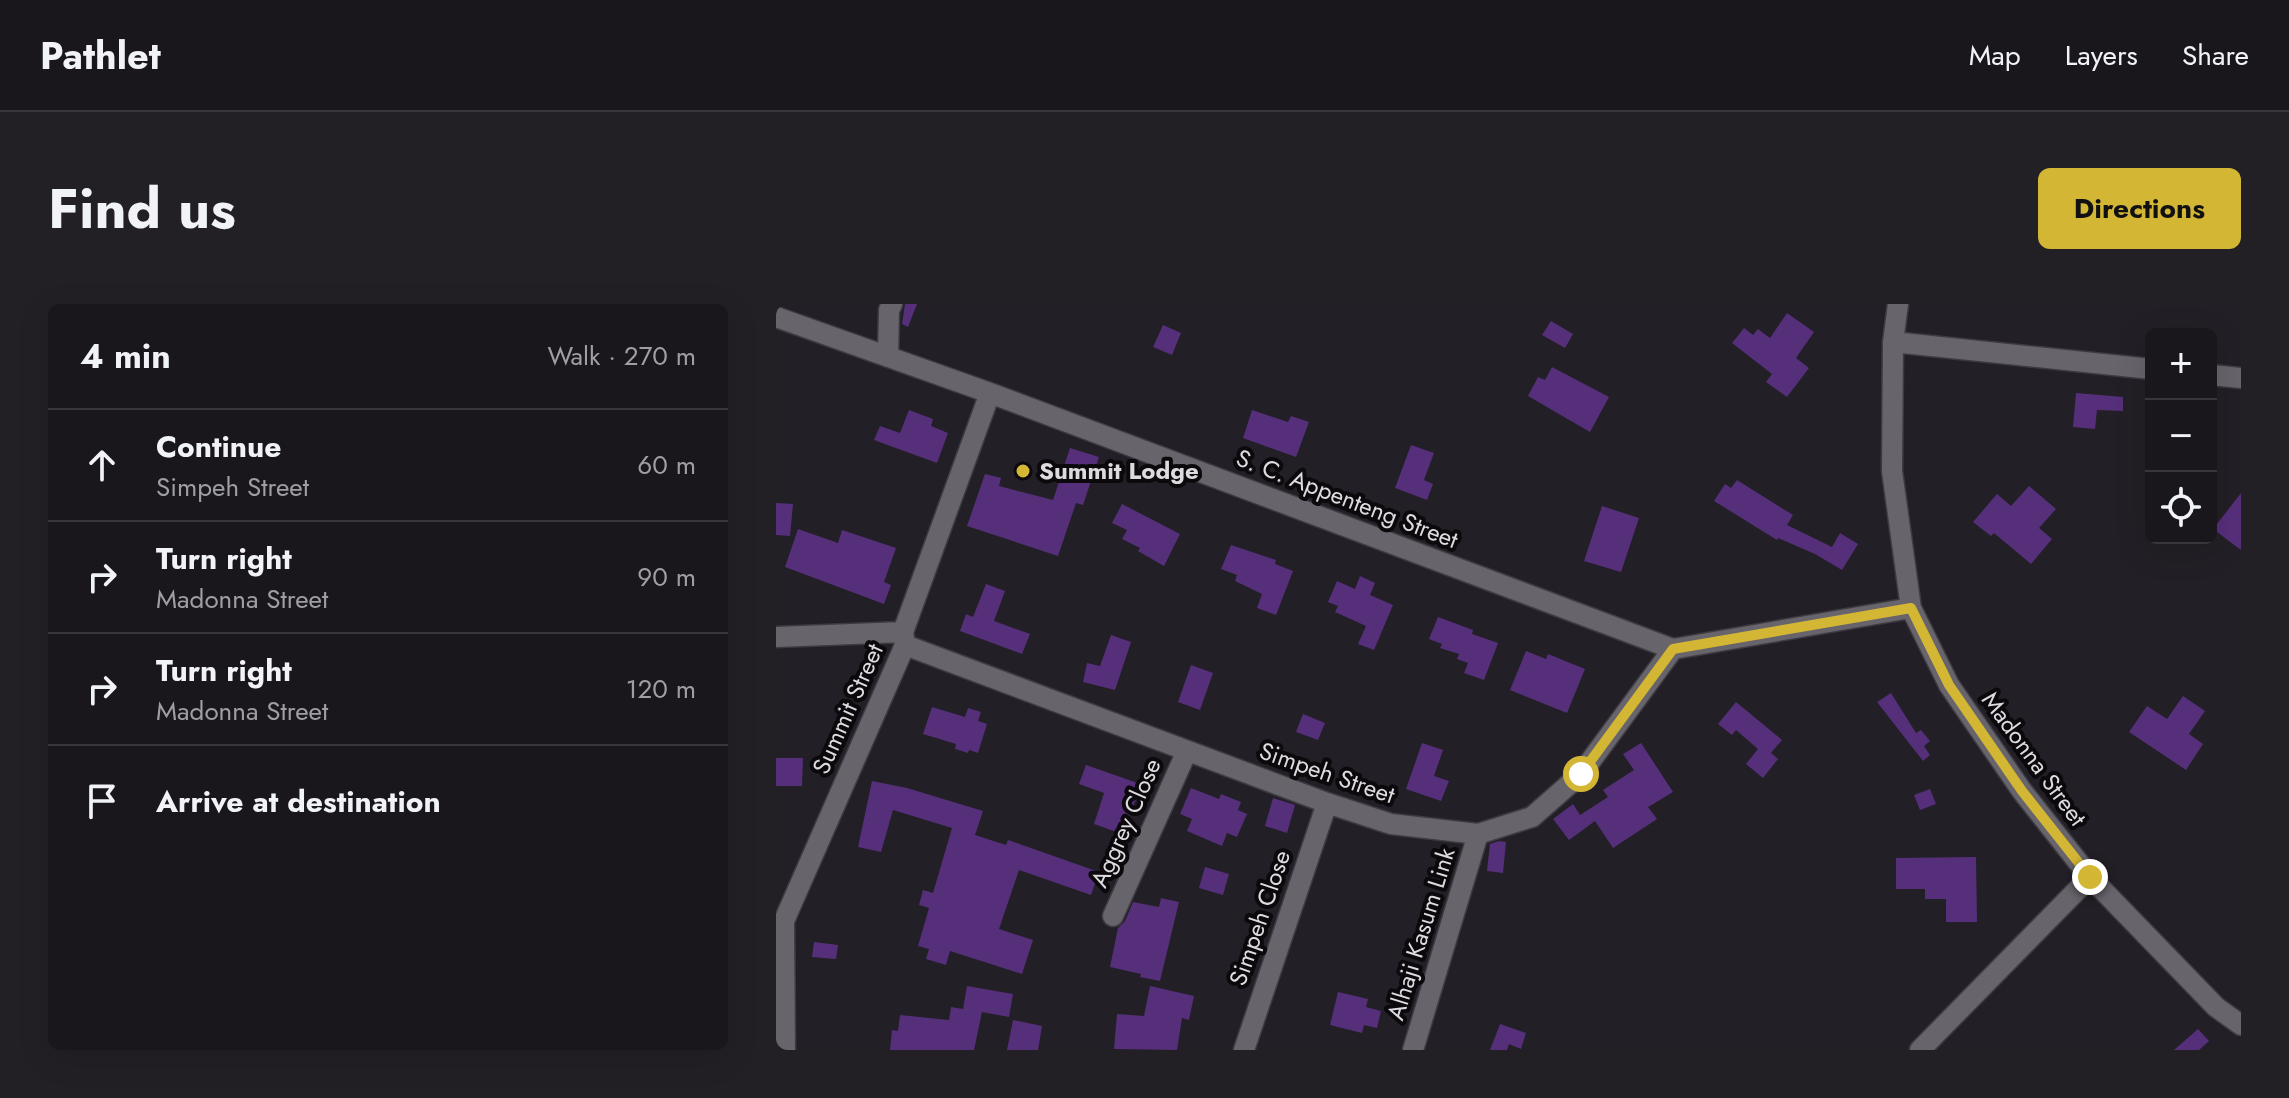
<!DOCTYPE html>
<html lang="en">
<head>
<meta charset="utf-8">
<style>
	:root { --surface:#1a171c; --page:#232025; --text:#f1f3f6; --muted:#9f9fa3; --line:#38363b; --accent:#d4b635 }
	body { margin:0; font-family:Jost,sans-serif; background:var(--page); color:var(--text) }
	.controls { position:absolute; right:24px; top:24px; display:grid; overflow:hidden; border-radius:12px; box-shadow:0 8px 32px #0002 }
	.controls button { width:72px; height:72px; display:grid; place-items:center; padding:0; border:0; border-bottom:2px solid var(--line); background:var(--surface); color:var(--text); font:40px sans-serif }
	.stop { position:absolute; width:24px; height:24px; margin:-18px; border:6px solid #d4b635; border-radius:50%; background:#fff }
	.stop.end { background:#d4b635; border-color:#fff; box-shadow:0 2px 8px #0008 }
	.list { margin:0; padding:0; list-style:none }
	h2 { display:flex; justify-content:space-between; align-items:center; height:104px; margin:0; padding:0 32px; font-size:34px }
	h2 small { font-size:26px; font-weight:400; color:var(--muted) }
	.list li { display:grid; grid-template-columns:52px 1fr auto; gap:24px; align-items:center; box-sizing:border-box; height:112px; padding:0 32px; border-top:2px solid var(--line) }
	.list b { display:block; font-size:30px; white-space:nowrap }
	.list p { margin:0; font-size:26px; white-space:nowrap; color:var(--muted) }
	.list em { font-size:26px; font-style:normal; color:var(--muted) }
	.icon { flex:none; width:44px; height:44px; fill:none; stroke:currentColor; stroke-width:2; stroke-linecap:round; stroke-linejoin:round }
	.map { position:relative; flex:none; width:1465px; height:746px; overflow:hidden; border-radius:12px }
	header { display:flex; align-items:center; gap:48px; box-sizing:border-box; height:112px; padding:0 40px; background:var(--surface); border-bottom:2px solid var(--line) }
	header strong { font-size:38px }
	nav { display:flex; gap:44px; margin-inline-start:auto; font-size:28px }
	.intro { display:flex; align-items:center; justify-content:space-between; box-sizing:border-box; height:192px; padding:0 48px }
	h1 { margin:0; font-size:56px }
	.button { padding:20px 36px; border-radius:12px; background:var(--accent); color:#111; font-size:28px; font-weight:700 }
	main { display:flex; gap:48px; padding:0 48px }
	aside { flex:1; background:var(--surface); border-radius:12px; box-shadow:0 8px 32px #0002 }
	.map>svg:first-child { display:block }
	.building { fill:#562f7b }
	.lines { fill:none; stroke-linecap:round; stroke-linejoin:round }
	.minor-casing { stroke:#3d3b41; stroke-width:23 }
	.minor { stroke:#67646c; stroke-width:20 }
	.route { stroke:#d4b635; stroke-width:10 }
	.poi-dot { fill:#d4b635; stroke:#0b090c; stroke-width:3 }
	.labels { text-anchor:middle; stroke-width:8; stroke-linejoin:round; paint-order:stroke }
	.poi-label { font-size:24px; font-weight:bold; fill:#dddbe0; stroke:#0b090c; text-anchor:start }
	.street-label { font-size:24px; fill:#dddbe0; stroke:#0b090c }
</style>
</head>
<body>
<header>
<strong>Pathlet</strong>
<nav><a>Map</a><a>Layers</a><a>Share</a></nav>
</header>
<div class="intro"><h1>Find us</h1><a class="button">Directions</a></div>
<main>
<aside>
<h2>4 min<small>Walk · 270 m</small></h2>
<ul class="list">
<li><svg class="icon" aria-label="ahead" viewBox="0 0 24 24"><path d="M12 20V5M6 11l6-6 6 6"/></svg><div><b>Continue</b><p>Simpeh Street</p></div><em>60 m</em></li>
<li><svg class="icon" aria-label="right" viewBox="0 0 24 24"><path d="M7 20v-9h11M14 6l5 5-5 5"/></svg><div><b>Turn right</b><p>Madonna Street</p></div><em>90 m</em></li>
<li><svg class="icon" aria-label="right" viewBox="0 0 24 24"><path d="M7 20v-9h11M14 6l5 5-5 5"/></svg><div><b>Turn right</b><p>Madonna Street</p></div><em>120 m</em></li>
<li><svg class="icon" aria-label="arrive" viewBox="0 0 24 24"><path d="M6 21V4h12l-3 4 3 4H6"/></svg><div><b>Arrive at destination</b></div></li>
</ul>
</aside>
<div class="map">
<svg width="1465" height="746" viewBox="0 0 1465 746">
	<rect width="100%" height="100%" fill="#221f26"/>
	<path class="building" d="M 129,0 L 141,0 L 132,23 L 126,20 Z
		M 1011,9 L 1038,28 L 1020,54 L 1033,64 L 1011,93 L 990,78 L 996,70 L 956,39 L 968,24 L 977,31 L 982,25 L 994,34 Z
		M 775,17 L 797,30 L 789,44 L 766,31 Z
		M 387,21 L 405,29 L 396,51 L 377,43 Z
		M 776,63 L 833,93 L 814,128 L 752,92 L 762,73 L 769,76 Z
		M 1300,89 L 1347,93 L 1347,107 L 1321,106 L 1319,125 L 1297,123 Z
		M 133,106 L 157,115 L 155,122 L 172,129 L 161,159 L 98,136 L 104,122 L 124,129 Z
		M 476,106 L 512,118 L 515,112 L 533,118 L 520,153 L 467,134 Z
		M 635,141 L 658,149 L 648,176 L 657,180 L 651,196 L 619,184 Z
		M 294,144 L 323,153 L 307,201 L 300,199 L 282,252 L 191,222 L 209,170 L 225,174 L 223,182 L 277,196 Z
		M 961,176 L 1017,211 L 1011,221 L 1056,243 L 1064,229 L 1082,240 L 1066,266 L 1039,250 L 1002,234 L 1001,236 L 938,197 L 949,180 L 955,184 Z
		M 1253,182 L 1280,205 L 1263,224 L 1276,235 L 1255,260 L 1218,229 L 1215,232 L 1197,218 L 1221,190 L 1235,202 Z
		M 1465,189 L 1465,246 L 1437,225 Z
		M 0,199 L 17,200 L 14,232 L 0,231 Z
		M 346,200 L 404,230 L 388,262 L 362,247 L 364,244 L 346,235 L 351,226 L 336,219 Z
		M 826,202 L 863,214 L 845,268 L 808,257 Z
		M 22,225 L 62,239 L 66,226 L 120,244 L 108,278 L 115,281 L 108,300 L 9,263 Z
		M 455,241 L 500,256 L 499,260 L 517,267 L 500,311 L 481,304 L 486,290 L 459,277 L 461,271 L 445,265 Z
		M 584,272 L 599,279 L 594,291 L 617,301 L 598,346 L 582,340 L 590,322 L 559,308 L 562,302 L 552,298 L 561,277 L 579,285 Z
		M 210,280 L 229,287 L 218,317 L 254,330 L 246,350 L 184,327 L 190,310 L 197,313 Z
		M 662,313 L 697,326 L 696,330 L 722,339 L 708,376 L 688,369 L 692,359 L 681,355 L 683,350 L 664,344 L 666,340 L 653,335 Z
		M 335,331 L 355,338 L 339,386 L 307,378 L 311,359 L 324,362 Z
		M 750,347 L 770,355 L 772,350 L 809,365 L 791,409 L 734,386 Z
		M 415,361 L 437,369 L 424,406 L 402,398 Z
		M 1115,389 L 1140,429 L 1145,426 L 1154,437 L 1148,442 L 1154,451 L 1147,457 L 1101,398 Z
		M 1407,392 L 1429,407 L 1413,430 L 1427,440 L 1410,466 L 1353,428 L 1371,402 L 1391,415 Z
		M 960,398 L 1006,436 L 995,449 L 1002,455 L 987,474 L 970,460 L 982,445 L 960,426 L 956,431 L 942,420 Z
		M 156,403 L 189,413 L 192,404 L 205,408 L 202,417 L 211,420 L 202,449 L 193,446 L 192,449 L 179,445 L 180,440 L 147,430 Z
		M 527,410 L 549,419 L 542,436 L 520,428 Z
		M 646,439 L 667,446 L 658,472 L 673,477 L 665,497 L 630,485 Z
		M 865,439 L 897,488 L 872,503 L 881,515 L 837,544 L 819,517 L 793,536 L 777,515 L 797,500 L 804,511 L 832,493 L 827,486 L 858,466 L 847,450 Z
		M 0,454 L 27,454 L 26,482 L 0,482 Z
		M 310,461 L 373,483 L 367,500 L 359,497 L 346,530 L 318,520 L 328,489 L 303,480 Z
		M 96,477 L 131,484 L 207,507 L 199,531 L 230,541 L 232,536 L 323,568 L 315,591 L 243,566 L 223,625 L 257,636 L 246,670 L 174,647 L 170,661 L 150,655 L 153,645 L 142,642 L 153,604 L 143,601 L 147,586 L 157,589 L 176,524 L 117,506 L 105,548 L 82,543 Z
		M 415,484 L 443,495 L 445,490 L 465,498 L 462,506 L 471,510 L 461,533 L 451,529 L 446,542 L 411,527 L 416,515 L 404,510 Z
		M 1154,485 L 1160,500 L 1144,506 L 1138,491 Z
		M 497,494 L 519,501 L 511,529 L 489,522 Z
		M 723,537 L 730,538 L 727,569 L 711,567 L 714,540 Z
		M 1200,553 L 1201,618 L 1170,618 L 1170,595 L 1149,595 L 1149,585 L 1120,585 L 1120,554 Z
		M 429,563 L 453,570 L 447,591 L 423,584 Z
		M 385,594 L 403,598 L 384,677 L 364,673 L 365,670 L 334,663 L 342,624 L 349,617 L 357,598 L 383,603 Z
		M 38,638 L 62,641 L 60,655 L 36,653 Z
		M 191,682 L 237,690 L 233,713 L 206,708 L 198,746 L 114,746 L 116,726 L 122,727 L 124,711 L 173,716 L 175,703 L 187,705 Z
		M 374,682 L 418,692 L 413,716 L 406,714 L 401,746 L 338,745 L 341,710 L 368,712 Z
		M 562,688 L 592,695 L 590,703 L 605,707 L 601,724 L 588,721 L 586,729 L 554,721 Z
		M 237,716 L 266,722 L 262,746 L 231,746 Z
		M 724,720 L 750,729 L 745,745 L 733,740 L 731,746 L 714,746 Z
		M 1422,725 L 1433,737 L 1423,746 L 1398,746 Z"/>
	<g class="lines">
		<defs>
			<path id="minor" d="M 1122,0 L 1117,38 L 1116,167 L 1135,304 L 1173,381 L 1246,487 L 1314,573 L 1440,703 L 1465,721
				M 0,13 L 214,89 L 897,345
				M 1117,38 L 1375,65
				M 112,53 L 113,6 L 116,0
				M 1435,71 L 1465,74
				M 0,333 L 127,328
				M 129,341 L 551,499 L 615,520 L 702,530 L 756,513 L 805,470 L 897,345
				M 897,345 L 1135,304
				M 337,612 L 411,447
				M 9,746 L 8,617 L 129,341 L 127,328 L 214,89
				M 468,746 L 551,499
				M 637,746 L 702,530
				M 1144,746 L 1314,573"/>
		</defs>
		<use href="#minor" class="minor-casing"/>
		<use href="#minor" class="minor"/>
	</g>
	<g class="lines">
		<path class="route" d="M 805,470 L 897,345 L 1135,304 L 1173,381 L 1246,487 L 1314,573"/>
	</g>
	<circle class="poi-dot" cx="247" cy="167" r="8"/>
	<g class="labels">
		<g class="poi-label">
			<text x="263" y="175">Summit Lodge</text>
		</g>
		<g class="street-label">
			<text transform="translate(571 195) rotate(21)" y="8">S. C. Appenteng Street</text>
			<text transform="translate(72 405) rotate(-66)" y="8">Summit Street</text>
			<text transform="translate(1258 455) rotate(54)" y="8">Madonna Street</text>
			<text transform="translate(551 469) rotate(19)" y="8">Simpeh Street</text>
			<text transform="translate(350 519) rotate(-66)" y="8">Aggrey Close</text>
			<text transform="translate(484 614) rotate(-71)" y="8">Simpeh Close</text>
			<text transform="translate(645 630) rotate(-73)" y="8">Alhaji Kasum Link</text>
		</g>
	</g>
</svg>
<div class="controls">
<button>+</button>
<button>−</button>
<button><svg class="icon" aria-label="locate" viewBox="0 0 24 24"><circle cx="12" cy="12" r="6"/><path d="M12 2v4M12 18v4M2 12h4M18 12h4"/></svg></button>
</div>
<div class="stop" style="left:805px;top:470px"></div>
<div class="stop end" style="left:1314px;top:573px"></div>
</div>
</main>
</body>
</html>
